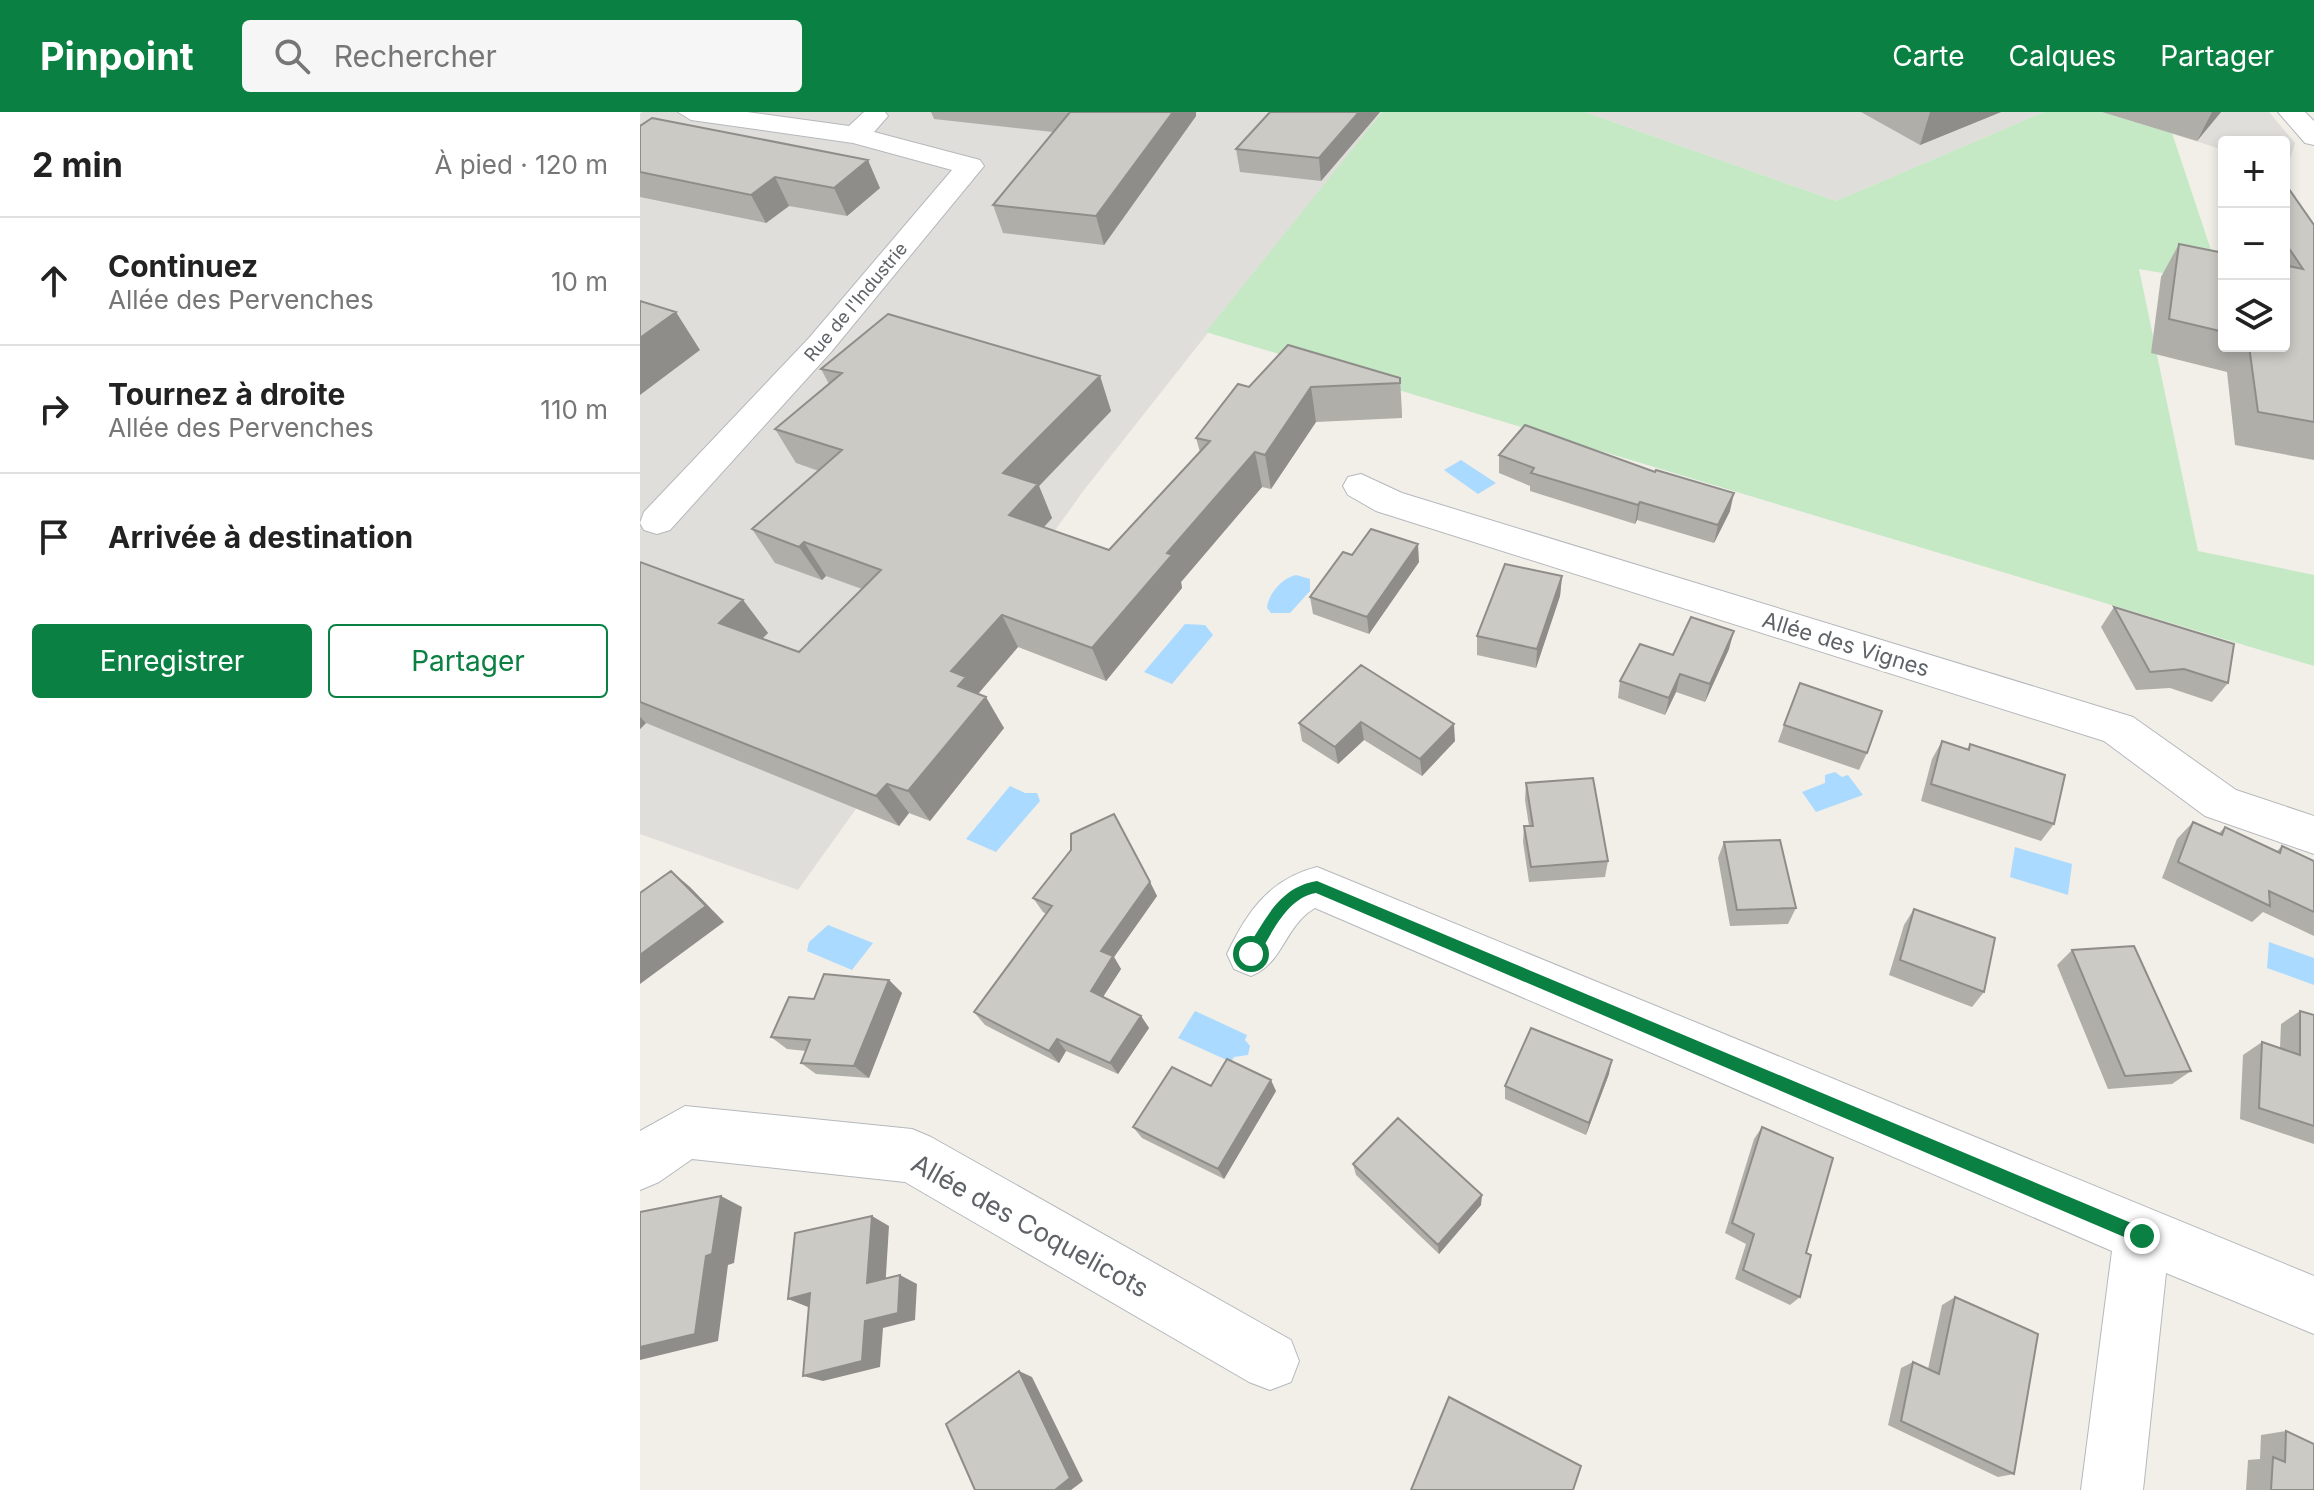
<!DOCTYPE html>
<html lang="fr">
<head>
<meta charset="utf-8">
<style>
	:root { --surface:#fff; --page:#f6f6f6; --text:#222; --muted:#767676; --line:#e0e0e0; --accent:#0b8043 }
	body { margin:0; font-family:Inter,sans-serif; background:var(--page); color:var(--text) }
	.controls { position:absolute; right:24px; top:24px; display:grid; overflow:hidden; border-radius:8px; box-shadow:0 4px 12px #0003 }
	.controls button { width:72px; height:72px; display:grid; place-items:center; padding:0; border:0; border-bottom:2px solid var(--line); background:var(--surface); color:var(--text); font:40px sans-serif }
	.stop { position:absolute; width:24px; height:24px; margin:-18px; border:6px solid #0b8043; border-radius:50%; background:#fff }
	.stop.end { background:#0b8043; border-color:#fff; box-shadow:0 2px 8px #0008 }
	.list { margin:0; padding:0; list-style:none }
	h2 { display:flex; justify-content:space-between; align-items:center; height:104px; margin:0; padding:0 32px; font-size:34px }
	h2 small { font-size:26px; font-weight:400; color:var(--muted) }
	.list li { display:grid; grid-template-columns:52px 1fr auto; gap:24px; align-items:center; box-sizing:border-box; height:128px; padding:0 32px; border-top:2px solid var(--line) }
	.list b { display:block; font-size:30px; white-space:nowrap }
	.list p { margin:0; font-size:26px; white-space:nowrap; color:var(--muted) }
	.list em { font-size:26px; font-style:normal; color:var(--muted) }
	.actions { display:flex; gap:16px; padding:24px 32px }
	.actions a { flex:1; padding:18px 0; border:2px solid var(--accent); border-radius:8px; text-align:center; font-size:28px; color:var(--accent) }
	.actions .main { background:var(--accent); color:#fff }
	.icon { flex:none; width:44px; height:44px; fill:none; stroke:currentColor; stroke-width:2; stroke-linecap:round; stroke-linejoin:round }
	.map { position:relative; flex:none; width:1674px; height:1378px; overflow:hidden }
	header { display:flex; align-items:center; gap:48px; box-sizing:border-box; height:112px; padding:0 40px; background:var(--accent); color:#fff }
	header strong { font-size:38px }
	nav { display:flex; gap:44px; margin-inline-start:auto; font-size:28px }
	.search { width:560px; height:72px; background:var(--page); display:flex; align-items:center; gap:20px; box-sizing:border-box; padding:0 28px; border-radius:8px; color:var(--muted); font-size:30px }
	main { display:flex }
	aside { flex:1; background:var(--surface) }
	.map>svg:first-child { display:block }
	.industrial { fill:#e0deda }
	.green { fill:#c5e8c5 }
	.water { fill:#aadaff }
	.lines { fill:none; stroke-linecap:round; stroke-linejoin:round }
	.minor-casing { stroke:#b5b8bc; stroke-width:2 }
	.minor { fill:#fff; fill-rule:evenodd }
	.wall { fill:#afaea9 }
	.shaded-wall { fill:#8f8d8a }
	.building { fill:#cccac5; stroke:#8f8d8a; stroke-width:2 }
	.route { fill:#0b8043 }
	.labels { text-anchor:middle; stroke-width:6; stroke-linejoin:round; paint-order:stroke }
	.far-street-label { font-size:18px; fill:#5f6368; stroke:#fff }
	.street-label { font-size:22px; fill:#5f6368; stroke:#fff }
	.near-street-label { font-size:26px; fill:#5f6368; stroke:#fff }
</style>
</head>
<body>
<header>
<strong>Pinpoint</strong>
<div class="search"><svg class="icon" aria-label="search" viewBox="0 0 24 24"><circle cx="10" cy="10" r="6"/><path d="M15 15l6 6"/></svg>Rechercher</div>
<nav><a>Carte</a><a>Calques</a><a>Partager</a></nav>
</header>
<main>
<aside>
<h2>2 min<small>À pied · 120 m</small></h2>
<ul class="list">
<li><svg class="icon" aria-label="ahead" viewBox="0 0 24 24"><path d="M12 20V5M6 11l6-6 6 6"/></svg><div><b>Continuez</b><p>Allée des Pervenches</p></div><em>10 m</em></li>
<li><svg class="icon" aria-label="right" viewBox="0 0 24 24"><path d="M7 20v-9h11M14 6l5 5-5 5"/></svg><div><b>Tournez à droite</b><p>Allée des Pervenches</p></div><em>110 m</em></li>
<li><svg class="icon" aria-label="arrive" viewBox="0 0 24 24"><path d="M6 21V4h12l-3 4 3 4H6"/></svg><div><b>Arrivée à destination</b></div></li>
</ul>
<div class="actions"><a class="main">Enregistrer</a><a>Partager</a></div>
</aside>
<div class="map">
<svg width="1674" height="1378" viewBox="0 0 1674 1378">
	<rect width="100%" height="100%" fill="#f1efe8"/>
	<path class="industrial" d="M 3,0 L 742,0 L 444,378 L 158,778 L 0,722 L 0,2 Z
		M 945,0 L 1404,0 L 1196,89 Z
		M 1462,0 L 1629,0 L 1655,31 L 1647,57 L 1644,30 L 1584,30 L 1584,38 Z"/>
	<path class="green" d="M 742,0 L 945,0 L 1196,89 L 1404,0 L 1462,0 L 1532,21 L 1582,171 L 1499,157 L 1558,439 L 1674,463 L 1674,554 L 566,220 Z"/>
	<path class="water" d="M 821,348 L 856,371 L 838,382 L 804,358 Z
		M 656,463 L 670,467 L 670,479 L 650,501 L 631,501 L 627,496 C 628,482 642,466 656,463 Z
		M 545,512 L 565,513 L 573,523 L 532,572 L 504,560 Z
		M 1195,660 L 1202,665 L 1208,663 L 1223,683 L 1176,700 L 1162,680 L 1185,671 L 1185,663 Z
		M 370,674 L 385,681 L 397,681 L 400,689 L 356,740 L 326,727 Z
		M 1375,735 L 1432,752 L 1428,783 L 1370,765 Z
		M 188,813 L 233,831 L 212,858 L 167,839 L 169,830 Z
		M 1629,830 L 1674,846 L 1674,873 L 1627,856 Z
		M 555,899 L 607,923 L 605,928 L 610,934 L 608,943 L 594,945 L 591,950 L 538,926 Z"/>
	<g class="lines">
		<defs>
			<path id="minor" d="M 38,0 L 107,0 L 209,14 L 224,0 L 245,0 L 248,4 L 234,20 L 340,48 L 344,54 L 191,240 L 30,418 L 17,422 L 4,418 L 0,411 L 4,400 L 169,226 L 312,58 L 213,31 L 51,8 Z
				M 1638,0 L 1665,0 L 1674,9 L 1674,33 L 1665,31 Z
				M 721,362 L 762,381 L 1493,605 L 1596,678 L 1674,704 L 1674,742 L 1565,704 L 1464,629 L 736,399 L 708,383 L 703,374 L 708,365 Z
				M 677,755 L 1674,1164 L 1674,1222 L 1526,1161 L 1503,1378 L 1441,1378 L 1472,1139 L 675,796 C 644,814 644,851 611,864 L 594,857 L 587,842 C 607,799 630,767 677,755 Z
				M 45,994 L 272,1017 L 291,1025 L 651,1228 L 659,1249 L 651,1270 L 630,1278 L 609,1270 L 265,1070 L 52,1047 L 19,1070 L 0,1078 L 0,1019 Z"/>
		</defs>
		<use href="#minor" class="minor-casing"/>
		<use href="#minor" class="minor"/>
	</g>
	<path class="wall" d="M 291,0 L 556,0 L 556,4 L 464,133 L 363,121 L 353,93 L 413,20 L 294,7 Z
		M 630,0 L 740,0 L 681,69 L 600,60 L 596,37 Z
		M 1221,0 L 1361,0 L 1280,33 Z
		M 1462,0 L 1581,0 L 1557,29 Z
		M 0,14 L 240,76 L 207,104 L 149,94 L 126,111 L 0,85 Z
		M 1644,70 L 1674,113 L 1674,348 L 1595,333 L 1587,260 L 1511,241 L 1521,165 L 1539,132 L 1584,141 L 1584,234 L 1644,234 Z
		M 181,257 L 460,264 L 471,299 L 399,374 L 412,406 L 404,415 L 469,438 L 560,340 L 556,326 L 609,275 L 760,266 L 762,301 L 762,306 L 676,310 L 631,377 L 622,375 L 541,470 L 542,476 L 466,569 L 378,535 L 338,582 L 364,616 L 290,709 L 269,701 L 259,714 L 6,611 L 0,617 L 0,450 L 103,488 L 128,521 L 122,527 L 159,540 L 222,477 L 186,464 L 182,468 L 135,451 L 112,417 L 179,359 L 156,351 L 135,317 L 189,272 Z
		M 859,343 L 1090,399 L 1074,431 L 997,408 L 995,412 L 890,379 L 890,374 L 859,361 Z
		M 712,443 L 779,450 L 729,522 L 673,502 L 670,485 Z
		M 922,464 L 920,484 L 896,556 L 837,543 L 837,524 Z
		M 1474,495 L 1588,571 L 1572,590 L 1530,576 L 1496,578 L 1461,515 Z
		M 1089,537 L 1065,590 L 1036,580 L 1025,603 L 978,586 L 980,569 L 1033,543 Z
		M 721,553 L 815,629 L 782,664 L 724,628 L 698,652 L 662,629 L 659,611 Z
		M 1144,613 L 1227,641 L 1219,658 L 1138,630 Z
		M 1302,629 L 1327,637 L 1330,632 L 1414,712 L 1401,729 L 1281,689 L 1292,647 Z
		M 886,671 L 968,749 L 965,765 L 889,770 L 883,730 L 884,714 L 889,714 L 885,688 Z
		M 1553,710 L 1578,722 L 1585,715 L 1637,739 L 1642,734 L 1674,749 L 1674,824 L 1623,800 L 1612,810 L 1522,766 L 1537,727 Z
		M 1084,730 L 1156,796 L 1148,812 L 1090,814 L 1078,746 Z
		M 510,770 L 517,784 L 474,845 L 481,857 L 463,885 L 501,904 L 509,916 L 478,962 L 426,939 L 419,951 L 345,913 L 334,900 L 406,802 L 403,800 L 393,786 Z
		M 1274,797 L 1344,880 L 1332,895 L 1249,863 L 1264,813 Z
		M 1432,838 L 1551,959 L 1532,972 L 1468,977 L 1417,853 Z
		M 249,868 L 262,881 L 229,966 L 176,962 L 161,951 L 166,939 L 147,937 L 131,925 L 174,887 Z
		M 1660,899 L 1674,903 L 1674,1032 L 1600,1007 L 1603,943 L 1622,930 L 1640,936 L 1641,912 Z
		M 969,962 L 946,1023 L 865,987 L 865,974 Z
		M 571,974 L 636,979 L 584,1067 L 502,1026 L 493,1015 Z
		M 1122,1015 L 1166,1141 L 1160,1185 L 1150,1193 L 1095,1167 L 1106,1132 L 1085,1121 L 1114,1027 Z
		M 713,1052 L 841,1093 L 799,1142 L 716,1063 Z
		M 1315,1185 L 1374,1362 L 1358,1365 L 1248,1313 L 1261,1256 L 1273,1250 L 1288,1257 L 1302,1193 Z
		M 1646,1319 L 1674,1378 L 1606,1378 L 1608,1348 L 1620,1347 L 1621,1323 Z"/>
	<path class="shaded-wall" d="M 533,0 L 556,0 L 556,4 L 464,133 L 456,104 Z
		M 719,0 L 740,0 L 681,69 L 679,46 Z
		M 1290,0 L 1361,0 L 1280,33 Z
		M 1572,0 L 1581,0 L 1557,29 Z
		M 228,48 L 240,76 L 207,104 L 194,76 Z
		M 135,65 L 149,94 L 126,111 L 111,83 Z
		M 36,200 L 60,238 L 0,283 L 0,226 Z
		M 460,264 L 471,299 L 399,374 L 412,406 L 384,437 L 369,403 L 363,361 Z
		M 671,275 L 676,310 L 631,377 L 625,343 Z
		M 615,340 L 622,375 L 541,470 L 542,476 L 466,569 L 452,536 L 527,441 Z
		M 1094,381 L 1090,399 L 1074,431 L 1078,413 Z
		M 1000,390 L 997,408 L 995,412 L 998,393 Z
		M 164,430 L 186,464 L 182,468 L 159,435 Z
		M 778,432 L 779,450 L 729,522 L 727,505 Z
		M 922,464 L 920,484 L 896,556 L 897,537 Z
		M 103,488 L 128,521 L 105,543 L 79,511 Z
		M 362,503 L 378,535 L 337,583 L 346,585 L 364,616 L 290,709 L 268,679 L 311,559 Z
		M 1094,519 L 1089,537 L 1065,590 L 1070,572 Z
		M 1040,562 L 1036,580 L 1025,603 L 1029,586 Z
		M 0,605 L 6,611 L 0,617 Z
		M 721,610 L 724,628 L 698,652 L 695,635 Z
		M 814,612 L 815,629 L 782,664 L 780,647 Z
		M 247,672 L 269,701 L 259,714 L 236,684 Z
		M 31,759 L 50,775 L 84,810 L 0,872 L 0,843 Z
		M 510,770 L 517,784 L 474,845 L 481,857 L 459,891 L 451,879 L 461,839 Z
		M 249,868 L 262,881 L 229,966 L 214,954 Z
		M 501,904 L 509,916 L 478,962 L 470,951 Z
		M 417,927 L 426,939 L 419,951 L 409,939 Z
		M 972,948 L 969,962 L 946,1023 L 949,1011 Z
		M 631,968 L 636,979 L 584,1067 L 578,1057 Z
		M 842,1083 L 841,1093 L 799,1142 L 798,1133 Z
		M 81,1084 L 102,1095 L 94,1151 L 88,1153 L 78,1229 L 0,1248 L 0,1235 L 66,1144 Z
		M 232,1104 L 249,1114 L 245,1179 L 227,1171 Z
		M 260,1163 L 277,1172 L 275,1208 L 243,1216 L 240,1255 L 183,1269 L 163,1264 L 225,1209 Z
		M 170,1181 L 190,1189 L 168,1195 L 148,1187 Z
		M 379,1259 L 392,1265 L 443,1369 L 431,1378 L 415,1378 Z"/>
	<path class="building" d="M 430,0 L 533,0 L 456,104 L 353,93 Z
		M 630,0 L 719,0 L 679,46 L 596,37 Z
		M 12,6 L 228,48 L 194,76 L 135,65 L 111,83 L 0,60 L 0,14 Z
		M 1644,70 L 1674,113 L 1674,310 L 1618,300 L 1609,234 L 1644,234 L 1644,153 L 1663,157 L 1644,129 Z
		M 1539,132 L 1584,141 L 1584,220 L 1529,207 Z
		M 0,189 L 36,200 L 0,226 Z
		M 248,202 L 460,264 L 363,361 L 398,372 L 369,403 L 469,438 L 570,329 L 556,326 L 598,272 L 609,275 L 648,233 L 760,266 L 760,271 L 671,275 L 625,343 L 615,340 L 527,441 L 532,443 L 452,536 L 362,503 L 311,559 L 326,565 L 318,574 L 346,585 L 268,679 L 247,672 L 236,684 L 0,590 L 0,450 L 103,488 L 79,511 L 159,540 L 241,458 L 164,430 L 159,435 L 112,417 L 202,338 L 135,317 L 202,261 L 181,257 Z
		M 885,313 L 1015,360 L 1016,358 L 1094,381 L 1078,413 L 1000,390 L 998,393 L 891,361 L 894,356 L 859,343 Z
		M 731,417 L 778,432 L 727,505 L 670,485 L 703,440 L 712,443 Z
		M 865,452 L 922,464 L 897,537 L 837,524 Z
		M 1474,495 L 1594,532 L 1588,571 L 1544,557 L 1510,560 Z
		M 1051,505 L 1094,519 L 1070,572 L 1040,562 L 1029,586 L 980,569 L 1000,532 L 1033,543 Z
		M 721,553 L 814,612 L 780,647 L 721,610 L 695,635 L 659,611 Z
		M 1160,571 L 1242,599 L 1227,641 L 1144,613 Z
		M 1302,629 L 1329,638 L 1330,632 L 1425,663 L 1414,712 L 1291,672 Z
		M 953,666 L 968,749 L 891,755 L 884,714 L 893,714 L 886,671 Z
		M 474,702 L 510,770 L 461,839 L 473,844 L 451,879 L 501,904 L 470,951 L 417,927 L 409,939 L 334,900 L 412,794 L 393,786 L 431,738 L 431,722 Z
		M 1553,710 L 1582,723 L 1585,715 L 1640,741 L 1642,734 L 1674,749 L 1674,800 L 1629,779 L 1630,794 L 1538,750 Z
		M 1140,728 L 1156,796 L 1097,798 L 1084,730 Z
		M 31,759 L 66,794 L 0,843 L 0,781 Z
		M 1274,797 L 1355,826 L 1344,880 L 1260,848 Z
		M 1494,834 L 1551,959 L 1485,964 L 1432,838 Z
		M 184,862 L 249,868 L 214,954 L 161,951 L 170,928 L 131,925 L 149,885 L 174,887 Z
		M 1660,899 L 1674,903 L 1674,1014 L 1619,996 L 1622,930 L 1660,943 Z
		M 891,916 L 972,948 L 949,1011 L 865,974 Z
		M 587,947 L 631,968 L 578,1057 L 493,1015 L 532,955 L 571,974 Z
		M 758,1006 L 842,1083 L 798,1133 L 713,1052 Z
		M 1122,1015 L 1193,1046 L 1166,1141 L 1171,1143 L 1160,1185 L 1103,1158 L 1114,1122 L 1092,1111 Z
		M 81,1084 L 72,1142 L 66,1144 L 55,1222 L 0,1235 L 0,1100 Z
		M 232,1104 L 227,1171 L 260,1163 L 258,1201 L 225,1209 L 222,1249 L 163,1264 L 170,1181 L 148,1187 L 155,1121 Z
		M 1315,1185 L 1398,1222 L 1374,1362 L 1261,1309 L 1273,1250 L 1299,1262 Z
		M 379,1259 L 430,1366 L 415,1378 L 335,1378 L 306,1312 Z
		M 809,1285 L 941,1354 L 933,1378 L 771,1378 Z
		M 1646,1319 L 1674,1332 L 1674,1378 L 1631,1378 L 1633,1345 L 1645,1350 Z"/>
	<path class="route" d="M 677,769 L 1508,1118 L 1508,1130 L 1496,1130 L 676,781 C 646,786 632,822 616,847 L 606,847 L 606,838 C 626,807 639,775 677,769 Z"/>
	<g class="labels">
		<g class="far-street-label">
			<text transform="translate(216 190) rotate(-50)" y="6">Rue de l'Industrie</text>
		</g>
		<g class="street-label">
			<text transform="translate(1206 532) rotate(17)" y="8">Allée des Vignes</text>
		</g>
		<g class="near-street-label">
			<text transform="translate(390 1114) rotate(29)" y="9">Allée des Coquelicots</text>
		</g>
	</g>
</svg>
<div class="controls">
<button>+</button>
<button>−</button>
<button><svg class="icon" aria-label="layers" viewBox="0 0 24 24"><path d="M12 4l9 5-9 5-9-5zM3 14l9 5 9-5"/></svg></button>
</div>
<div class="stop" style="left:611px;top:842px"></div>
<div class="stop end" style="left:1502px;top:1124px"></div>
</div>
</main>
</body>
</html>
